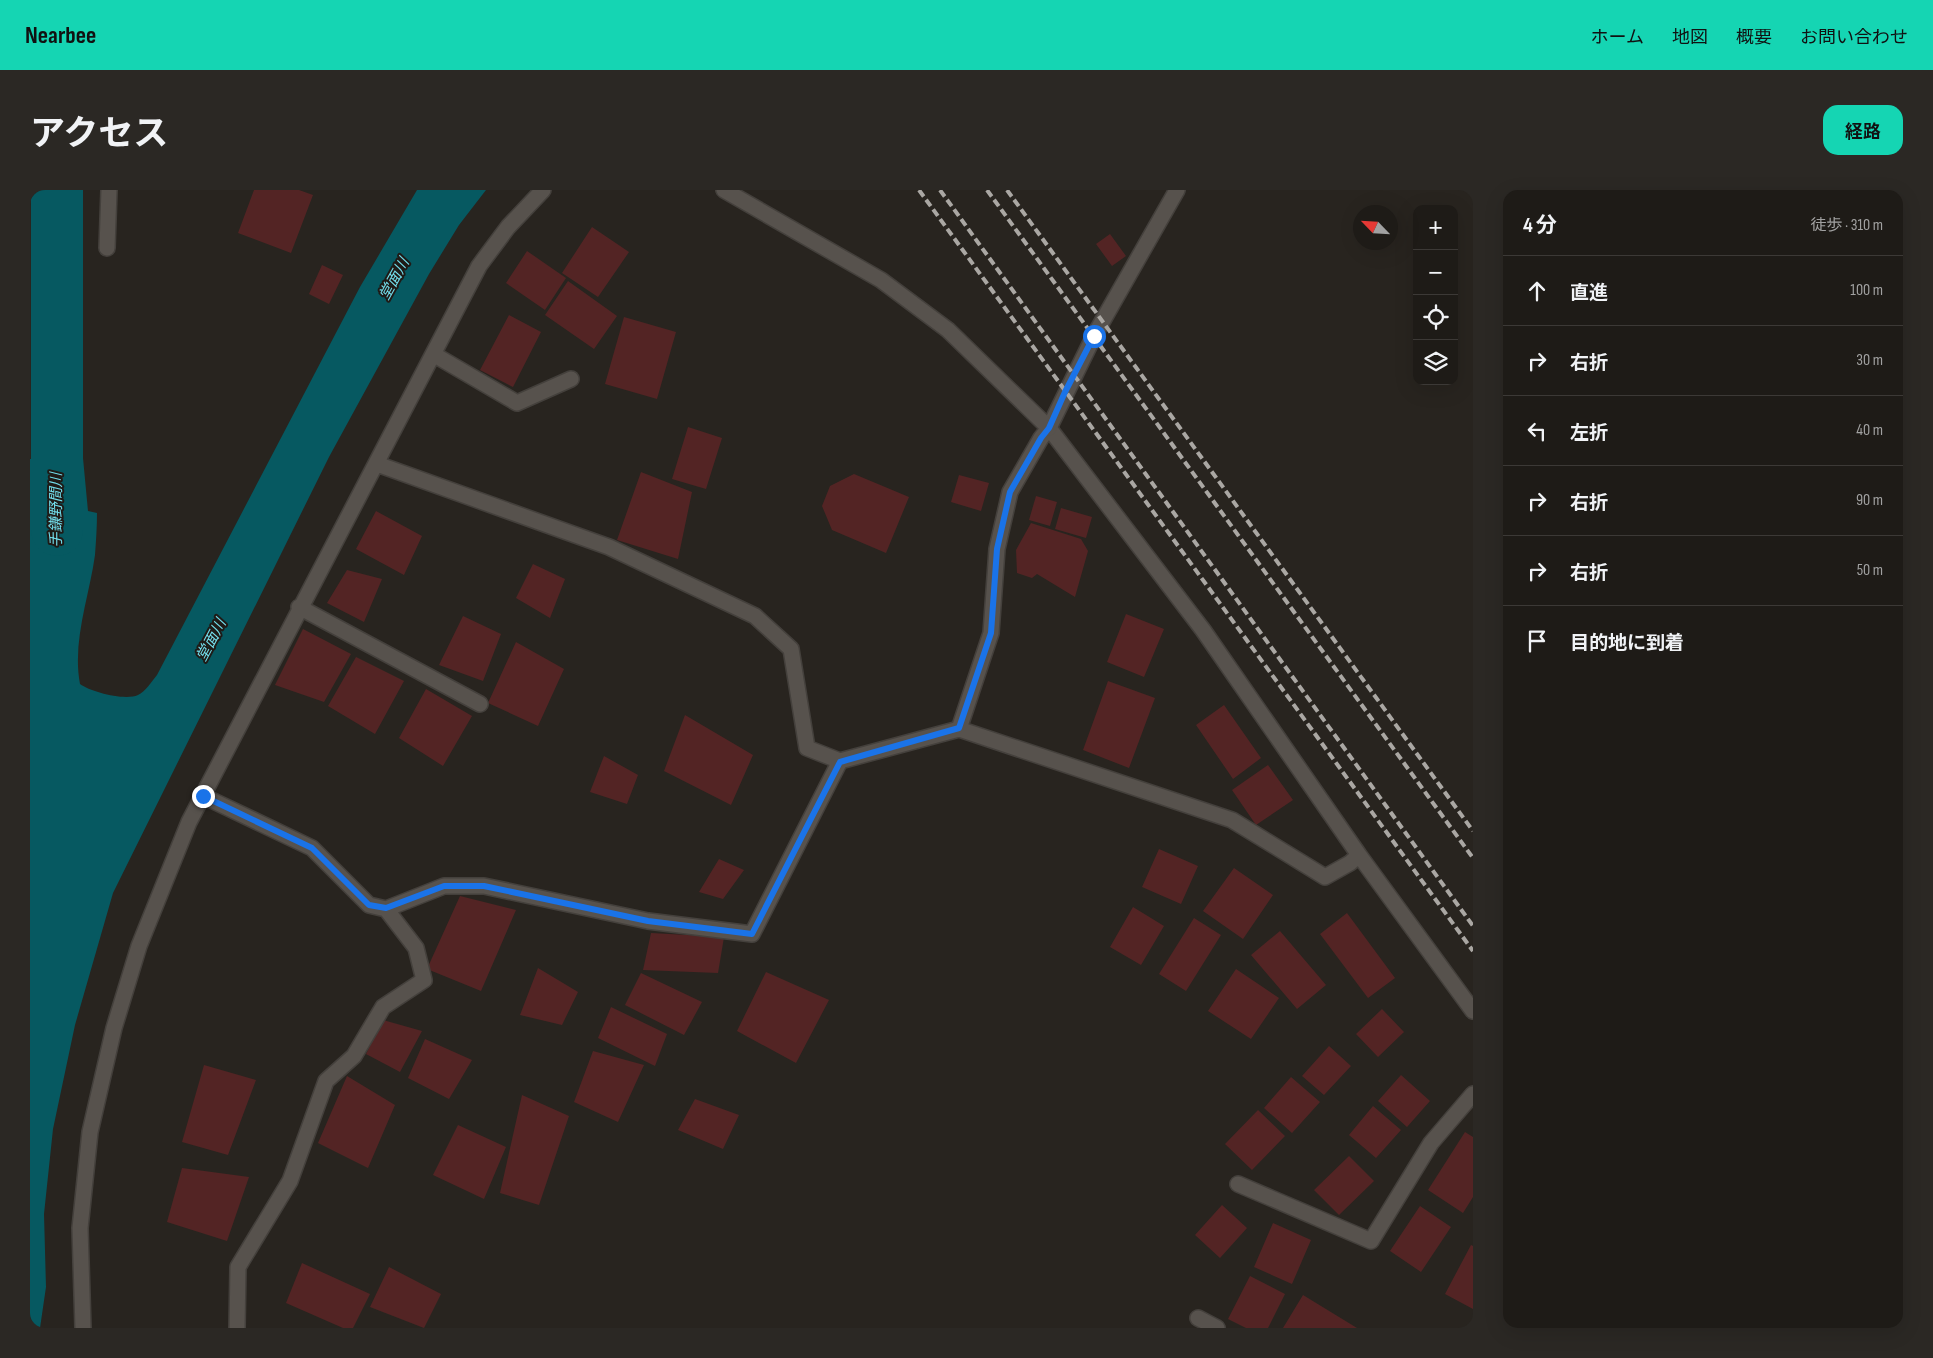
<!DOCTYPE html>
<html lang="ja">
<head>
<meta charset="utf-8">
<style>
	:root { --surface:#1e1b17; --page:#2b2824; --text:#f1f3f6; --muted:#a1a1a1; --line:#3c3936; --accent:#15d5b3 }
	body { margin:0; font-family:"Sofia Sans Condensed","Noto Sans JP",sans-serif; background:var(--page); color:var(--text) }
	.controls { position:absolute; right:15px; top:15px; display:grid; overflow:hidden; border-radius:10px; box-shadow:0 5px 20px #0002 }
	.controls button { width:45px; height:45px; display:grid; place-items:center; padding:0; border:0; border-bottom:1px solid var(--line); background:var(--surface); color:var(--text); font:25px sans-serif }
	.compass { position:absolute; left:1323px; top:15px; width:45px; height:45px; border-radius:50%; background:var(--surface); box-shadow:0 5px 20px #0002; rotate:295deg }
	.stop { position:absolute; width:15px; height:15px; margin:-11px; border:4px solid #1a73e8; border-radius:50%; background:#fff }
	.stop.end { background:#1a73e8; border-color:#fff; box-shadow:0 1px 5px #0008 }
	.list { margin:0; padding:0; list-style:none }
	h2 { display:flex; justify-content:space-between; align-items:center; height:65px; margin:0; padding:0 20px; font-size:21px }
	h2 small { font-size:16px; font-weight:400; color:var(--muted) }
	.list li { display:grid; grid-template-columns:32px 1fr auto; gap:15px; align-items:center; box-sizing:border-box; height:70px; padding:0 20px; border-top:1px solid var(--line) }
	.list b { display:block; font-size:19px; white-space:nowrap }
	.list em { font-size:16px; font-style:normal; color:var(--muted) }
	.icon { flex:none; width:28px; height:28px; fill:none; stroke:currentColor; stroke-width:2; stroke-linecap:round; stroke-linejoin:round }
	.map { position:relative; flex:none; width:1443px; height:1138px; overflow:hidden; border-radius:15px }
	header { display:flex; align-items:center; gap:30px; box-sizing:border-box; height:70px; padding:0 25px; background:var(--accent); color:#111 }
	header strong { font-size:24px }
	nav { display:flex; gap:28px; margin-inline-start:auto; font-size:18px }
	.intro { display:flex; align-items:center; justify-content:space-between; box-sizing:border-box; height:120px; padding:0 30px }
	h1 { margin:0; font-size:35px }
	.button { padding:12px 22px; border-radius:15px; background:var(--accent); color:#111; font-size:18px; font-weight:700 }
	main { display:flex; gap:30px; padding:0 30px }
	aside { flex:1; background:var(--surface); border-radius:15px; box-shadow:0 5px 20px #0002 }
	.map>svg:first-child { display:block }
	.water { fill:#065961 }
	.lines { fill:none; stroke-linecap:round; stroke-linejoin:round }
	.river { stroke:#065961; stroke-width:52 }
	.building { fill:#532424 }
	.street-casing { stroke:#44403c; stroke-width:18 }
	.secondary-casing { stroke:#44403c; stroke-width:18 }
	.street { stroke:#57524d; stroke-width:15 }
	.secondary { stroke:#57524d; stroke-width:15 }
	.rail { stroke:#aaa7a3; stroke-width:4; stroke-dasharray:8 4; stroke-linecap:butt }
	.route { stroke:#1a73e8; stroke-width:6 }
	.labels { text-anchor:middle; stroke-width:4; stroke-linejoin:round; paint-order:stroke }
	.water-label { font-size:15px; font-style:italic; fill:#72ddeb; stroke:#1f1a16 }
</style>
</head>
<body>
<header>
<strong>Nearbee</strong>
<nav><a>ホーム</a><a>地図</a><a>概要</a><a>お問い合わせ</a></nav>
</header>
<div class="intro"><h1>アクセス</h1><a class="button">経路</a></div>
<main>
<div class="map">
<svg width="1443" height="1138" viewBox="0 0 1443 1138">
	<rect width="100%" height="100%" fill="#28241f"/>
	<path class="water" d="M 387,0 L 456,0 L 429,35 L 399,84 L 299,267 L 83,703 L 45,835 L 23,939 L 14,1024 L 16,1097 L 10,1138 L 0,1138 L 0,269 L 53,268 L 58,321 L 67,323 C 67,337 66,351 65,365 C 59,408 42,451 50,494 C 61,502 95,511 108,505 C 115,502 122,491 127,485 L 330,97 Z"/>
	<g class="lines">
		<path class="river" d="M 27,0 L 27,340"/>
	</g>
	<path class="building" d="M 224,0 L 269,0 L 283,5 L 261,63 L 208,43 Z
		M 562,37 L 599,62 L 568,107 L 532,83 Z
		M 1080,44 L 1096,66 L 1082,76 L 1066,54 Z
		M 497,61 L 536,88 L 515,120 L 476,93 Z
		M 292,75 L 313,85 L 299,114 L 279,104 Z
		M 538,91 L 587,126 L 564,159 L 515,125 Z
		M 479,125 L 511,142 L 483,197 L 450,180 Z
		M 594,127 L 646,142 L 627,209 L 575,194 Z
		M 658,237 L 692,248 L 676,299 L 642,289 Z
		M 611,282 L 662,302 L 648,369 L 587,350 Z
		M 824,284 L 879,307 L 856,363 L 802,340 L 792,316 L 800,296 Z
		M 929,285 L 959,293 L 951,321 L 921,312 Z
		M 1006,306 L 1027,312 L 1020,336 L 999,330 Z
		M 1031,318 L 1062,327 L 1056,348 L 1025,339 Z
		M 346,321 L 392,346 L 374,385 L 326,359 Z
		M 1001,333 L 1051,349 L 1058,361 L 1045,407 L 1007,384 L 1002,388 L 987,383 L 986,360 Z
		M 503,374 L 535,389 L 520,428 L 486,408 Z
		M 317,380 L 352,389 L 334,432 L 297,413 Z
		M 1096,424 L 1134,439 L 1114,487 L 1077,472 Z
		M 433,426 L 471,444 L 453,491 L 409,475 Z
		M 273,439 L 321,464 L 294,512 L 245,495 Z
		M 486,452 L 534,479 L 508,536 L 458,513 Z
		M 326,467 L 374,491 L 345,544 L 298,516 Z
		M 1078,491 L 1125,508 L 1099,578 L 1053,560 Z
		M 396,499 L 442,526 L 413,576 L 369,548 Z
		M 1194,515 L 1231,568 L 1203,589 L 1166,535 Z
		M 655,525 L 723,565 L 701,615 L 634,581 Z
		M 574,566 L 608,585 L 597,614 L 560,602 Z
		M 1238,575 L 1263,610 L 1226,635 L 1202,600 Z
		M 1129,659 L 1168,676 L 1151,714 L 1112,697 Z
		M 689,669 L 714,680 L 693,709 L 669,702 Z
		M 1204,678 L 1243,705 L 1213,749 L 1173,721 Z
		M 430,706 L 486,720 L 451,801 L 397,779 Z
		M 1103,717 L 1134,736 L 1111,775 L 1080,757 Z
		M 1317,723 L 1365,788 L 1338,808 L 1290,744 Z
		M 1164,728 L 1191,745 L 1156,801 L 1129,784 Z
		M 1250,741 L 1296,795 L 1267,819 L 1221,765 Z
		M 621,743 L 694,747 L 688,783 L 613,780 Z
		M 508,778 L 548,802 L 532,835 L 490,825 Z
		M 1206,779 L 1249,808 L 1221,849 L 1178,821 Z
		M 736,782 L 799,810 L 766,873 L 707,841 Z
		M 611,783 L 672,812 L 654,845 L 595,815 Z
		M 581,817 L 637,844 L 625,876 L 568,848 Z
		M 1352,819 L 1374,842 L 1348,867 L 1326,844 Z
		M 353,830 L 392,841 L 370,882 L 336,864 Z
		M 395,849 L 442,870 L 419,909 L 378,888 Z
		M 1299,856 L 1321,876 L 1294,905 L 1272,886 Z
		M 563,861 L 614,875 L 588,932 L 544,912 Z
		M 174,875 L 226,890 L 198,965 L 152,952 Z
		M 1371,885 L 1400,911 L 1377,937 L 1348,911 Z
		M 317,886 L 365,915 L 338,978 L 288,953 Z
		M 1261,887 L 1290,912 L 1262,943 L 1234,918 Z
		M 492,905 L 539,926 L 509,1015 L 470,1003 Z
		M 665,909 L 709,925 L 693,959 L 648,940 Z
		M 1343,916 L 1371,940 L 1346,968 L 1319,945 Z
		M 1228,920 L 1255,946 L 1222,980 L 1195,954 Z
		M 428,935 L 476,957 L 454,1009 L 403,985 Z
		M 1435,942 L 1443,947 L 1443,1007 L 1433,1023 L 1398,1000 Z
		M 1319,966 L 1344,991 L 1309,1025 L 1284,1000 Z
		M 152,978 L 219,987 L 197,1051 L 137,1032 Z
		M 1192,1015 L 1217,1038 L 1190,1068 L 1165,1045 Z
		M 1390,1016 L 1421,1037 L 1391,1082 L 1360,1061 Z
		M 1243,1033 L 1281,1050 L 1262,1094 L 1224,1077 Z
		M 1441,1055 L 1443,1056 L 1443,1119 L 1415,1104 Z
		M 272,1073 L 340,1104 L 323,1138 L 313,1138 L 256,1113 Z
		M 359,1077 L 411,1104 L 394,1138 L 340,1117 Z
		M 1220,1086 L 1255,1104 L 1238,1138 L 1216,1138 L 1198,1129 Z
		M 1273,1105 L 1327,1138 L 1253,1138 Z"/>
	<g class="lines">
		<defs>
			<path id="street" d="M 77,58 L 79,0
				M 403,164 L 487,213 L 541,189
				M 1019,238 L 1173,440 L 1329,665 L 1443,821
				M 347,274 L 579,357 L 725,426 L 761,459 L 777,558 L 810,571 L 929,539 L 1202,630 L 1295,687 L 1320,673 L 1329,665
				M 269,417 L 450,514
				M 929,539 L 961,443 L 967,359 L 980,302 L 1011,248 L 1019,238 L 1064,146 L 1147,0
				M 173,606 L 282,658 L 339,715 L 356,719 L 414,696 L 454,696 L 618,731 L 722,744 L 810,571
				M 1208,994 L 1341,1051 L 1401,953 L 1443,904
				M 1168,1128 L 1187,1138
				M 53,1138 L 50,1038 L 60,942 L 84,838 L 109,756 L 159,632 L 449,76 L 478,37 L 513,0
				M 207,1138 L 208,1077 L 260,991 L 296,891 L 324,866 L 353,817 L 394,790 L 386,758 L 356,719"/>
			<path id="secondary" d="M 694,0 L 851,90 L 918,140 L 1019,238"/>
		</defs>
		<use href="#street" class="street-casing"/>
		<use href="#secondary" class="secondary-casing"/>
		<use href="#street" class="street"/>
		<use href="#secondary" class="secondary"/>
		<path class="rail" d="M 889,0 L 1443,761
			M 910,0 L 1443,736
			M 957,0 L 1443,668
			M 977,0 L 1443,641"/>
	</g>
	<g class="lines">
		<path class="route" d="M 173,606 L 282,658 L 339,715 L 356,718 L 414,696 L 454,696 L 618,731 L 722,744 L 810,572 L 929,538 L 961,443 L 967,359 L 980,302 L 1011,248 L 1019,238 L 1035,202 L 1064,146"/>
	</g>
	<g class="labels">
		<g class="water-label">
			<text transform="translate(364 89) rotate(-61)" y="5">堂面川</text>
			<text transform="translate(26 320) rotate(-90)" y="5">手鎌野間川</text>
			<text transform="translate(181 450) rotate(-62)" y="5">堂面川</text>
		</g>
	</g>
</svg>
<div class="controls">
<button>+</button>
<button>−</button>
<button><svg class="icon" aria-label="locate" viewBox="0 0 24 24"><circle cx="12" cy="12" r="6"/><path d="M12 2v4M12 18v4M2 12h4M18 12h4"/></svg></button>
<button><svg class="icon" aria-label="layers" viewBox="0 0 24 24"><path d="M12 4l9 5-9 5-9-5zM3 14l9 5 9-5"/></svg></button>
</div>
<svg class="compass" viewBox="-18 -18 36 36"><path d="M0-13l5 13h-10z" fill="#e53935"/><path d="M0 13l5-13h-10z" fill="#a1a1a1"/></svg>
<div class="stop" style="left:1064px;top:146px"></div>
<div class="stop end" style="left:173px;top:606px"></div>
</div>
<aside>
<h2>4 分<small>徒歩 · 310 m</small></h2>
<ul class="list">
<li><svg class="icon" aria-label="ahead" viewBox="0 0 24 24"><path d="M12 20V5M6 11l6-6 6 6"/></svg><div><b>直進</b></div><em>100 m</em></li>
<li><svg class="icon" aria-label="right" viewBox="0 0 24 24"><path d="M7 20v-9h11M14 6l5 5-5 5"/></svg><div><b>右折</b></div><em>30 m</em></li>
<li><svg class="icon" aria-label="left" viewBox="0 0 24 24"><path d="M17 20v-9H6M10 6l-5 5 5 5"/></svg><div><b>左折</b></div><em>40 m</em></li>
<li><svg class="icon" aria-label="right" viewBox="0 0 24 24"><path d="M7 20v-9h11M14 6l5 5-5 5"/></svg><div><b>右折</b></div><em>90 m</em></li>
<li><svg class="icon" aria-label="right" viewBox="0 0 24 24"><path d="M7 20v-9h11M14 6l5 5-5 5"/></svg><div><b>右折</b></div><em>50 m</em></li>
<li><svg class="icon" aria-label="arrive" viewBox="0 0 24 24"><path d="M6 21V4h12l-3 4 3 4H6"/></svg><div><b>目的地に到着</b></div></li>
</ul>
</aside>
</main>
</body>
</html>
